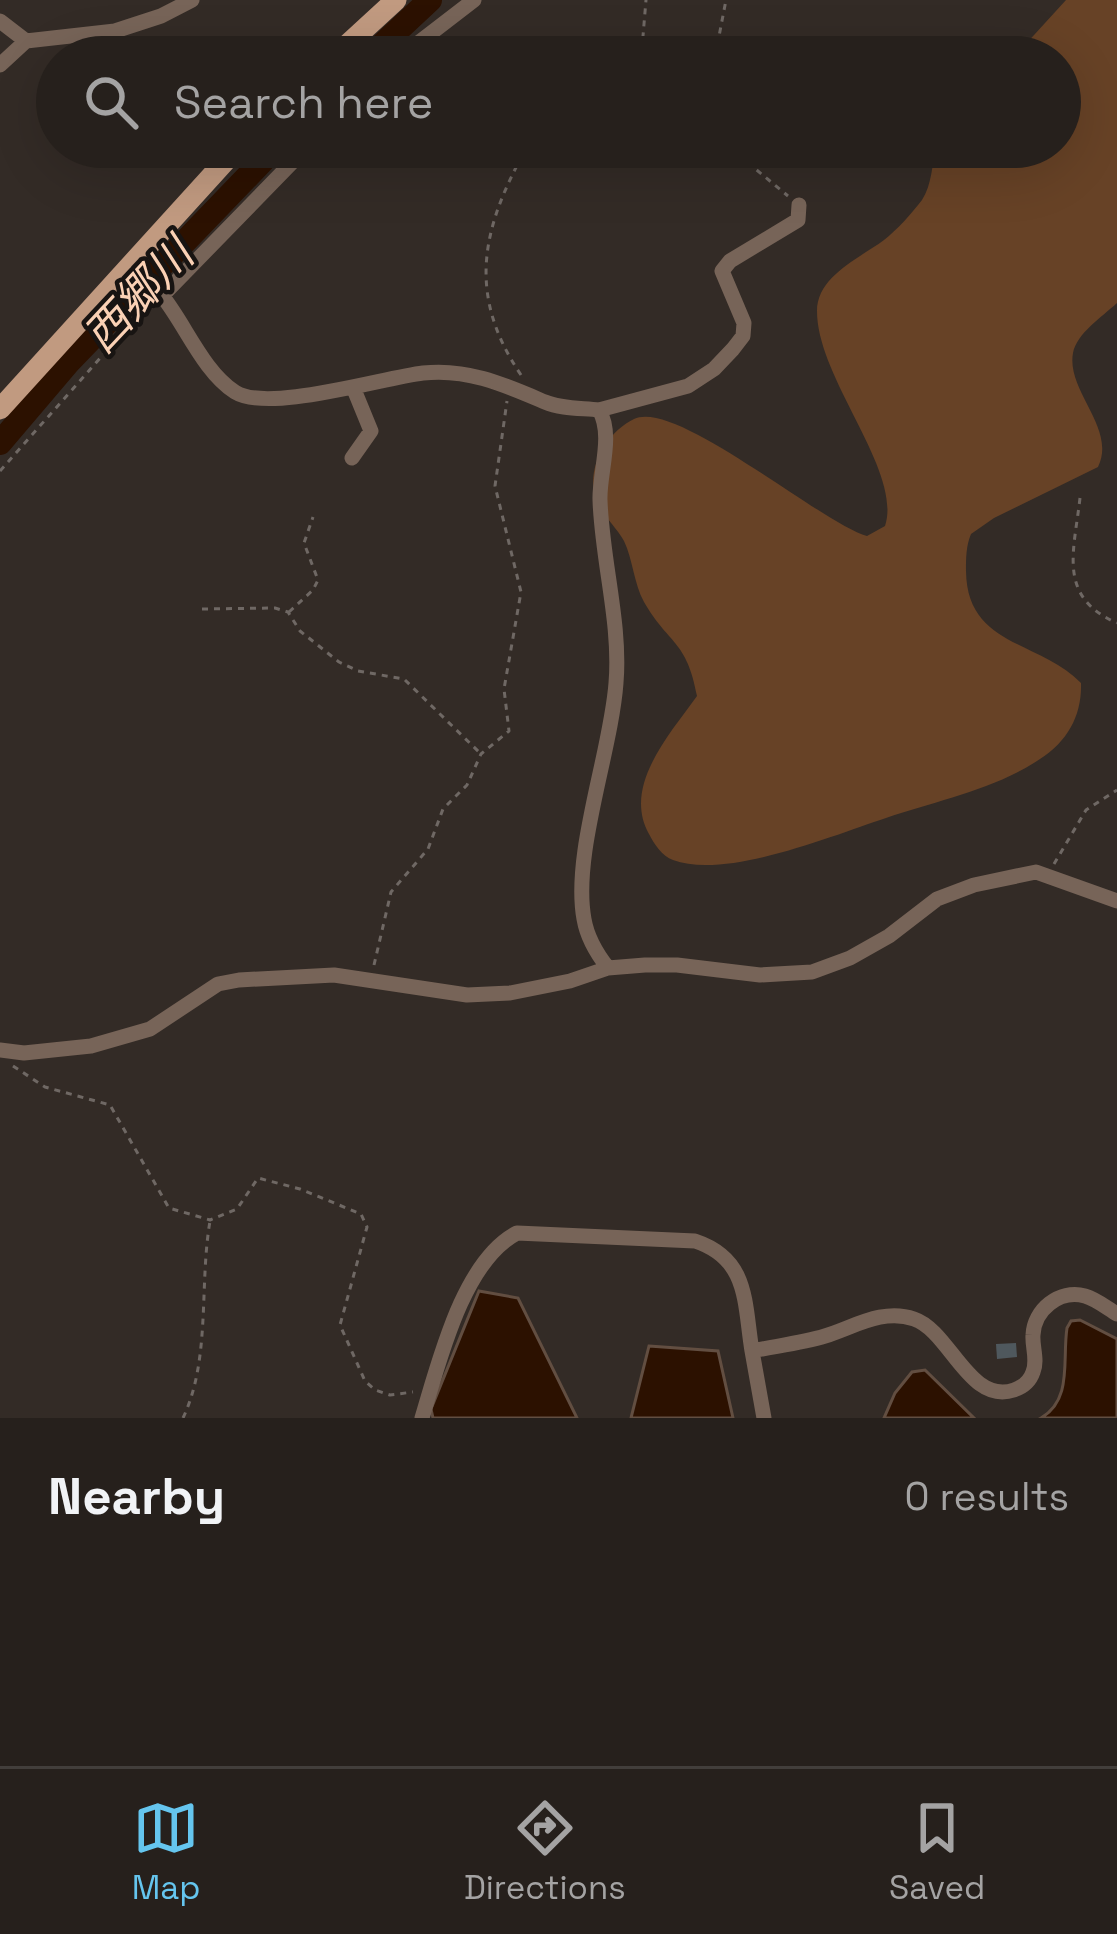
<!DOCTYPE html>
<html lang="en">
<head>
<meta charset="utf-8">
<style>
	:root { --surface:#26201c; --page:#322d29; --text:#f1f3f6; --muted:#a4a3a3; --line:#423e3b; --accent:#65c5ee }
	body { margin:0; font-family:"Space Grotesk","Noto Sans JP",sans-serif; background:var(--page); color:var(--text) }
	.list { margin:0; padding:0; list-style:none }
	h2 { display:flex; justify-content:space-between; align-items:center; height:156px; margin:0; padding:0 48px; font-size:51px }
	h2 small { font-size:39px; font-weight:400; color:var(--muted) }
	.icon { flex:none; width:66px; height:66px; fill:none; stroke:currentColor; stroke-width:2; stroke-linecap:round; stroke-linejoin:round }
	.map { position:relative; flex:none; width:1117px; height:1418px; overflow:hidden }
	.search { position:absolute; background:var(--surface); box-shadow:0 12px 48px #0002; left:36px; right:36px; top:36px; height:132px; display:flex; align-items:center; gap:30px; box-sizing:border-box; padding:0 42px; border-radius:66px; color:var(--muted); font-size:45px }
	.sheet { height:348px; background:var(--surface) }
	nav { display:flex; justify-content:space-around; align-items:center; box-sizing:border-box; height:168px; border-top:3px solid var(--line); background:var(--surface); font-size:33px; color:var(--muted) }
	nav a { display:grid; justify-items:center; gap:6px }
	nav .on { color:var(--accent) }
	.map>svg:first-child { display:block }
	.green { fill:#674226 }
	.water { fill:#2c1100; stroke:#624e41; stroke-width:3 }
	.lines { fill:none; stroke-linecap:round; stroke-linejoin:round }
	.river { stroke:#2c1100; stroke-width:24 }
	.building { fill:#4f585d }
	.path { stroke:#6f6864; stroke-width:3; stroke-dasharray:6 6; stroke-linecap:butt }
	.minor { stroke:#776458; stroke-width:15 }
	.major { stroke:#c19a80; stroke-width:21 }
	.labels { text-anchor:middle; stroke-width:9; stroke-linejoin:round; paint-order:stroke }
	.water-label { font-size:45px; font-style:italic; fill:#fad1b5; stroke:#181412 }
</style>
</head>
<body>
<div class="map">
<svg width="1117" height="1418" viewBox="0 0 1117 1418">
	<rect width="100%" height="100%" fill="#332b26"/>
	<path class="green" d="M 1066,0 L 1117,0 L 1117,303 C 1102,317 1077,333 1073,353 C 1066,391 1117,428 1098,467 L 994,518 L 971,534 C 966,546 966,558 966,571 C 967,647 1039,640 1081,683 C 1082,715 1068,741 1040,759 C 996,789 936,801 886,818 C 834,835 726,880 673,860 C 662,856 654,844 649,834 C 622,786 670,734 697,696 C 687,640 668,644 644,602 C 634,584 633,560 624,541 C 617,528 604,517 598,504 C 583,473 605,433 634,419 C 675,398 821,523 867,536 L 885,526 C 903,471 817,379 817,311 C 817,276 860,258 884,240 C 897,230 912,213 922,200 C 932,185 932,164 936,147 L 1060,147 L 1060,57 L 1014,57 Z"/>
	<path class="water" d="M 479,1291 L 518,1298 L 577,1418 L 433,1418 L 431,1409 Z
		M 1080,1320 L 1117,1339 L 1117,1418 L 1041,1418 C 1073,1399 1062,1360 1067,1328 L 1071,1321 Z
		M 649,1346 L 718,1351 L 733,1418 L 631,1418 Z
		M 925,1370 L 974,1418 L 884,1418 L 895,1393 L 912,1372 Z"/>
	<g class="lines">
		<path class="river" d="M 369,57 L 430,0
			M 0,443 L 68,363 L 276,147"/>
	</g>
	<path class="building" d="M 1016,1343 L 1017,1357 L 997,1359 L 996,1344 Z"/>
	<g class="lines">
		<path class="path" d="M 131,41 L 147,49 L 153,57
			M 611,57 L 643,36 L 646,0
			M 715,57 L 726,0
			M 729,147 L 788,196
			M 521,375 C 466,294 482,227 527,147
			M 0,471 L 149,303
			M 1080,498 C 1074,552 1057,597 1117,623
			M 202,609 L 275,608 L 288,612 L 300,631 L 339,662 L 358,671 L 404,679 L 480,753
			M 289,612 L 313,590 L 318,580 L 304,543 L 313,517
			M 1054,864 L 1086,810 L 1117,790
			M 374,965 L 391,892 L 428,849 L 443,809 L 467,785 L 481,754 L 509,731 L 504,689 L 521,592 L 495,486 L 507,401
			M 13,1066 L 45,1087 L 110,1105 L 169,1208 L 210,1220 L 237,1209 L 258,1178 L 300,1189 L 361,1214 L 367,1227 L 340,1325 L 365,1381 L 375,1390 L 390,1395 L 413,1392
			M 183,1418 C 211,1359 199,1285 210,1221"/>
		<path class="minor" d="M 0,21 L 26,41
			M 400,57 L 474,0
			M 0,65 L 26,41 L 115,31 L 161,16 L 192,0
			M 128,267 C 140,277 153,286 163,297 C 186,326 203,371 235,392 C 268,413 382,378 423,373 C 468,368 505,385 545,402 C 561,409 582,408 599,410 C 614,435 599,473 600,500 C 602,561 621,623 616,683 C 611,752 572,854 584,919 C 587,937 597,954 608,968
			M 162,296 L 307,147
			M 599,410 L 688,386 L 714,369 L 733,349 L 743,336 L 744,323 L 722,271 L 730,261 L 798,220 L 799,205
			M 352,458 L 371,431 L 353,387
			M 0,1050 L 24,1053 L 91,1046 L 150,1029 L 218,984 L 239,980 L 334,975 L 467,995 L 510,993 L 570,981 L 608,968 L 645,965 L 677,965 L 760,975 L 812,972 L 850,958 L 889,936 L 937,899 L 974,885 L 1036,872 L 1117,901
			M 422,1418 C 439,1362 463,1261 517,1233 L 695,1241 C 749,1259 744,1302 752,1351
			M 764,1418 L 752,1351 C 776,1346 802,1343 825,1336 C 854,1327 883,1308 914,1319 C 950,1331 969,1405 1014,1390 C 1023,1387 1030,1381 1033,1372 C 1038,1360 1032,1347 1033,1335 C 1034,1310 1059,1289 1085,1296 C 1096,1299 1107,1308 1117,1314"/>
		<path class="major" d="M 334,57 L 396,0
			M 0,409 L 238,147"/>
	</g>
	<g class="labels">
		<g class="water-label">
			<text transform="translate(138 295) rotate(-47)" y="16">西郷川</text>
		</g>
	</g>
</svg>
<div class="search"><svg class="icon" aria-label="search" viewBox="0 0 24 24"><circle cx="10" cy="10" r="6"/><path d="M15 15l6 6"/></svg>Search here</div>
</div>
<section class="sheet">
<h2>Nearby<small>0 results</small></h2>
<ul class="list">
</ul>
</section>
<nav>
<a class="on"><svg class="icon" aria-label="map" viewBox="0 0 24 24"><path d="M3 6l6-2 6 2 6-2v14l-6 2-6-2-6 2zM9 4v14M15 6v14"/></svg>Map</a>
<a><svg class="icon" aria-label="directions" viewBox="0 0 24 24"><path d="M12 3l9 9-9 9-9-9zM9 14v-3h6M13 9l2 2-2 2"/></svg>Directions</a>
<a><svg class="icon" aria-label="saved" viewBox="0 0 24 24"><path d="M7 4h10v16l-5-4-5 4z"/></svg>Saved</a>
</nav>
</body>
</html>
